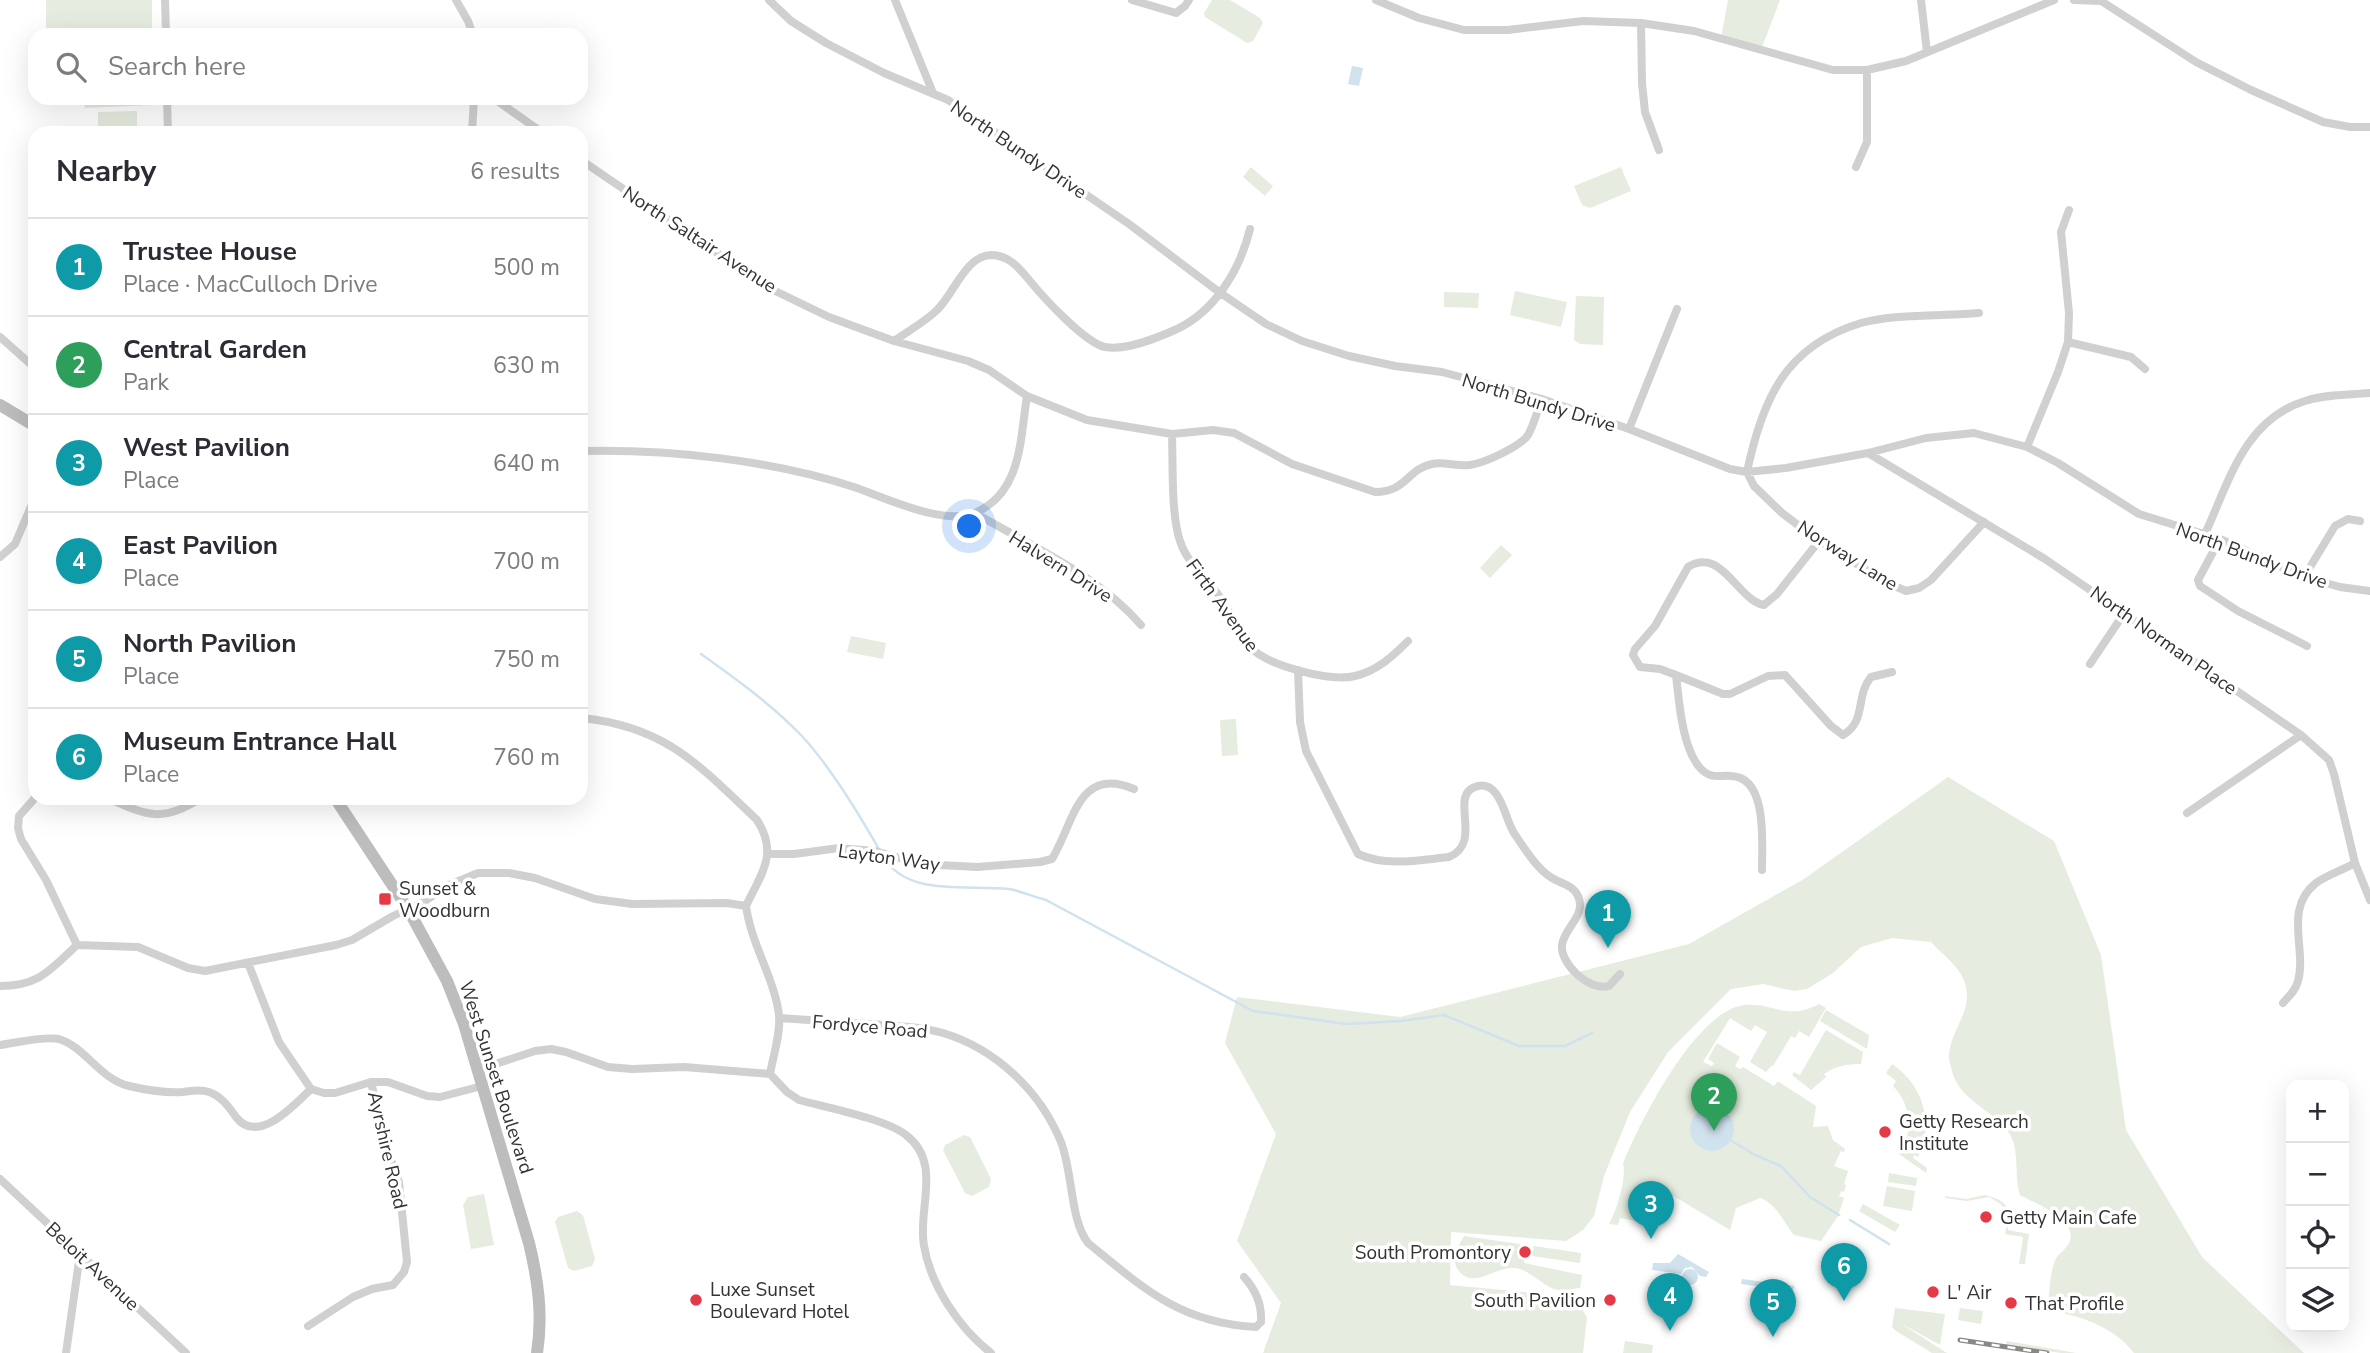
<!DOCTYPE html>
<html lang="en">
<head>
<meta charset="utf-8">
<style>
	:root { --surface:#fff; --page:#f2f2f3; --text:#2b2b33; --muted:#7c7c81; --line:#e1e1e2; --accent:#7c3aed }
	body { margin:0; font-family:"Nunito Sans",sans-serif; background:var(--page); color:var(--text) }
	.controls { position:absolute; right:21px; bottom:21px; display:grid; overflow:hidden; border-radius:14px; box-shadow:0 7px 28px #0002 }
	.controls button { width:63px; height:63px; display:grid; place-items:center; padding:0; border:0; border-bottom:2px solid var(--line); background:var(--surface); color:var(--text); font:35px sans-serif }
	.you { position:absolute; left:970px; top:527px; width:24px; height:24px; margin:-18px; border:5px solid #fff; border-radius:50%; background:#1a73e8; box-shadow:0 0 0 10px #1a73e833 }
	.badge { display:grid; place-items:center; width:46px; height:46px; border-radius:50%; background:var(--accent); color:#fff; font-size:23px; font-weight:700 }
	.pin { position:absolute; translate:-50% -58px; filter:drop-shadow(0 2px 4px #0008) }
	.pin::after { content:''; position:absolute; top:37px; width:24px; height:21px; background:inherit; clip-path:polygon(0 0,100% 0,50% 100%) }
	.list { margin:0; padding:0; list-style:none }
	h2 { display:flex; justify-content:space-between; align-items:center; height:91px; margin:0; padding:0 28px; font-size:30px }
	h2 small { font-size:23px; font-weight:400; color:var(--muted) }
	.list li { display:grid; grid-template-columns:46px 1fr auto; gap:21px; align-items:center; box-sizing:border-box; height:98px; padding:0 28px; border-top:2px solid var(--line) }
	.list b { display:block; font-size:26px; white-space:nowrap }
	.list p { margin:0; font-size:23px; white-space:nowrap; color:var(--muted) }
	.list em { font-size:23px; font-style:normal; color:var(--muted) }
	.icon { flex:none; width:38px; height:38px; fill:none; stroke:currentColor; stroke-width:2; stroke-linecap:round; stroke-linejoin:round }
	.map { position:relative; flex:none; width:2370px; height:1353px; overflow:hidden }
	.search { position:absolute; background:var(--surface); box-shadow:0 7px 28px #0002; left:28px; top:28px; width:560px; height:77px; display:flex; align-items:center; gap:18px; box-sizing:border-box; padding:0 24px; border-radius:21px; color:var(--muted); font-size:26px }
	.panel { position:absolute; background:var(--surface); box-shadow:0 7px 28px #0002; left:28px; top:126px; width:560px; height:679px; border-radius:21px }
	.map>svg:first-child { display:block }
	.green { fill:#e6ecdf }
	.water { fill:#cfe2ee }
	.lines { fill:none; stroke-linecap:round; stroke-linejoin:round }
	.stream { stroke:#cfe2ee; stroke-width:2.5 }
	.minor { stroke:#d0d0d0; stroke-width:8 }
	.secondary { stroke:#bdbdbd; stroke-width:12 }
	.rail-casing { stroke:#888; stroke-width:5 }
	.rail { stroke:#fff; stroke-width:2.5; stroke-dasharray:8; stroke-linecap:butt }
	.poi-dot { fill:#e63946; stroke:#fff; stroke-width:2.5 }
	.labels { text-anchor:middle; stroke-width:7; stroke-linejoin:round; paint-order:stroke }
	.street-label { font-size:19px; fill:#333; stroke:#fff }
	.poi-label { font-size:19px; fill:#333; stroke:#fff; text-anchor:start }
</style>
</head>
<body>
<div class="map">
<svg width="2370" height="1353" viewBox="0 0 2370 1353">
	<rect width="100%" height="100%" fill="#fff"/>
	<path class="green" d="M 46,0 L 152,0 L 152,35 L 46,35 Z
		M 1212,0 L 1230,0 L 1260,18 L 1263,23 L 1253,41 L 1247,43 L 1205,17 L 1204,13 Z
		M 1728,0 L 1780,0 L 1761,50 L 1721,38 Z
		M 83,98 L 152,98 L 152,105 L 85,108 Z
		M 137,111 L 137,133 L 98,133 L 98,112 Z
		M 1251,167 L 1273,186 L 1265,196 L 1243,177 Z
		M 1621,167 L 1631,191 L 1590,208 L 1582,205 L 1574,186 Z
		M 1515,291 L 1567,302 L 1561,327 L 1510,315 Z
		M 1444,292 L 1479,293 L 1478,308 L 1444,307 Z
		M 1576,296 L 1604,297 L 1603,345 L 1580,344 L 1574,340 Z
		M 1501,545 L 1512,555 L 1490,578 L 1480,568 Z
		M 851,636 L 886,643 L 883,659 L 847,652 Z
		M 1236,719 L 1238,755 L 1222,756 L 1220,720 Z
		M 1948,777 L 2054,841 L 2101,955 L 2126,1130 L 2202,1257 L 2304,1353 L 2134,1353 C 2114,1327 2085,1318 2054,1311 L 2048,1302 C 2050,1290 2050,1275 2054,1263 C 2057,1253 2067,1250 2070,1241 C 2077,1219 2036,1204 2020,1195 C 2014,1176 2020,1149 2009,1133 C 1993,1110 1958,1099 1952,1071 C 1951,1066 1948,1059 1949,1055 C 1950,1029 1977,1008 1963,978 C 1957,965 1941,953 1931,942 L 1892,938 L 1861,947 L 1833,973 L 1807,989 L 1794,991 L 1763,984 L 1731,989 L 1668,1052 L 1630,1112 L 1604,1176 L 1594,1216 L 1583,1230 L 1566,1241 L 1451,1232 L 1450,1285 L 1574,1297 L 1587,1317 L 1583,1353 L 1263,1353 L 1281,1303 L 1237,1241 L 1276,1134 L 1225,1043 L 1237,997 L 1400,1017 L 1689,944 L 1804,879 Z
		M 1819,1004 L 1826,1008 L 1809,1037 L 1799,1031 L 1795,1038 L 1791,1036 L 1773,1066 L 1771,1066 L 1766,1072 L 1750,1062 L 1767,1032 L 1755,1025 L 1751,1031 L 1730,1018 L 1703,1062 L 1712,1066 L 1714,1063 L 1708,1059 L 1717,1043 L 1740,1057 L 1735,1066 L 1740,1069 L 1743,1067 L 1774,1086 L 1777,1082 L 1779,1082 L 1816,1106 L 1813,1127 L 1828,1126 L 1833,1140 L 1845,1149 L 1844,1152 L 1841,1151 L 1834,1166 L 1848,1171 L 1844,1184 L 1846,1185 L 1844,1192 L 1841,1191 L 1839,1196 L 1844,1198 L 1838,1216 L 1821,1241 L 1794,1235 C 1785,1224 1775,1202 1760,1198 L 1736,1208 L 1730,1230 L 1672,1195 L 1668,1195 L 1664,1201 L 1667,1203 L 1661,1214 L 1639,1212 L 1637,1221 L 1620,1218 L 1618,1225 L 1609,1224 C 1616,1213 1627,1177 1623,1164 C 1639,1123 1696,1010 1745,1005 C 1774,1003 1787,1021 1819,1004 Z
		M 1826,1010 L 1869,1035 L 1867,1049 L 1820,1021 Z
		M 1826,1030 L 1863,1052 L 1861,1064 C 1848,1064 1835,1066 1824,1074 L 1826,1077 L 1811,1090 L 1792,1075 L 1794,1072 L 1800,1075 Z
		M 1892,1064 C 1923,1085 1935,1123 1918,1157 L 1914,1155 L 1913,1158 L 1927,1168 L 1926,1173 L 1899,1154 C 1914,1133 1911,1104 1893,1086 L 1896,1081 L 1886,1073 Z
		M 964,1135 L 970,1137 L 991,1179 L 989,1187 L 972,1196 L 965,1193 L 943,1150 L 945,1145 Z
		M 1889,1173 L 1917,1178 L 1916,1186 L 1888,1182 Z
		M 1887,1186 L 1915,1191 L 1912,1211 L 1883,1206 Z
		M 484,1194 L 494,1245 L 471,1249 L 463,1205 L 468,1197 Z
		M 1985,1195 C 2009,1201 2010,1208 2008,1230 L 2029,1234 L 2025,1264 L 2019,1264 L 2023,1237 L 2005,1234 C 2009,1213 2010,1208 1989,1197 L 1967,1201 L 1945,1198 L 1945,1196 L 1966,1199 Z
		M 1863,1204 L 1900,1225 L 1895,1232 L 1859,1211 Z
		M 577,1211 L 583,1215 L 595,1259 L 592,1266 L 574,1271 L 568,1268 L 555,1222 L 558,1217 Z
		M 1464,1236 L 1520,1244 L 1518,1258 L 1524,1259 L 1524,1263 L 1582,1275 L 1580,1288 C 1573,1288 1565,1292 1558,1290 C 1543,1287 1531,1270 1515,1268 C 1495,1266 1474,1290 1459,1271 C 1449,1259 1458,1247 1464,1236 Z
		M 1534,1246 L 1581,1253 L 1580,1263 L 1532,1256 Z
		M 1895,1308 L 1945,1314 L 1940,1345 L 1900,1323 L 1947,1353 L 1932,1353 L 1896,1331 L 1892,1327 Z
		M 1960,1308 L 1983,1311 L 1981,1324 L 1958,1320 Z
		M 1625,1341 L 1653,1345 L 1652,1353 L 1623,1353 Z
		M 2007,1341 L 2076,1353 L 2061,1353 L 2006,1345 Z"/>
	<path class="water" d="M 1352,66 L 1363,68 L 1359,86 L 1348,84 Z
		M1690 1129a22 22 0 1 1 44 0a22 22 0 1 1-44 0Z
		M 1678,1254 L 1709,1272 L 1706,1277 L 1700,1276 L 1692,1267 L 1685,1268 L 1681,1274 L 1652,1270 L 1653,1263 L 1670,1263 Z
		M1682 1277a8 8 0 1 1 16 0a8 8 0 1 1-16 0Z
		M 1742,1279 L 1794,1286 L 1793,1291 L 1741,1284 Z"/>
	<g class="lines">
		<path class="stream" d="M 701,654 C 736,679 771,704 801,735 C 830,766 859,814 880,851
			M 883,856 C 906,898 970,884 1009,889 C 1021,891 1034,897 1046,900 L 1253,1011 L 1347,1024 L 1401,1021 L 1444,1015 L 1519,1046 L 1565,1046 L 1592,1033
			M 1730,1140 L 1755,1155 L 1781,1166 L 1810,1197 L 1839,1215
			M 1850,1220 L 1889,1244"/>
		<path class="minor" d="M 165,0 L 166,35
			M 456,0 L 468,21 L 473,35
			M 769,0 L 791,21 L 826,43 L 884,73 L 948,100 L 1129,224 L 1219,292 L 1266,324 L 1302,341 L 1349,356 L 1395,366 L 1442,372 L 1542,399 L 1629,429 L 1730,469 L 1747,472 L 1786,468 L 1868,453 L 1926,438 L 1974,433 L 2027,447 L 2058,463 L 2139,514 L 2220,539 L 2304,577 L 2340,587 L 2370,591
			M 895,0 L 933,93
			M 1132,0 L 1176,13 L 1185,6 L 1189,0
			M 1376,0 L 1419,18 L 1464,30 L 1508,30 L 1583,21 L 1641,23 L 1694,31 L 1833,70 L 1867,70 L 1906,61 L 2054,0
			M 1921,0 L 1927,52
			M 2074,0 L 2101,1 L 2196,62 L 2251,90 L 2323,122 L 2350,127 L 2370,127
			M 1641,23 L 1642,83 L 1645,112 L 1659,150
			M 167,98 L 168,133
			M 493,98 L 543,133
			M 472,133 L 474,98
			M 581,160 L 767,287 L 829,317 L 894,341 L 968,361 L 989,370 L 1027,396 L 1087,420 L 1172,434 L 1213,430 L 1234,433 L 1292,464 L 1375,492 C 1407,492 1407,469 1432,464 C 1444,461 1457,467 1470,465 C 1484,463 1520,447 1528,435 C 1534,425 1537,411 1542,399
			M 1856,167 L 1867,142 L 1867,70
			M 1979,313 C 1945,316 1893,314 1861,323 C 1785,346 1762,400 1747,472 L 1754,486 L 1782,513 L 1819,541 L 1890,584 L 1906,591 L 1919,588 L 1931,580 L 1984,522
			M 0,337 L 35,368
			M 894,341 C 908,331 925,322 937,310 C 954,294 965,256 991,255 C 1009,255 1019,268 1030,281 C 1043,297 1085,343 1105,347 C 1126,351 1157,338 1177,329 C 1215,311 1240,270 1250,229
			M 2068,342 L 2131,357 L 2145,369
			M 1629,429 L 1677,309
			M 1172,434 C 1173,463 1171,515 1180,541 C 1187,563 1206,578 1220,597 C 1231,612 1237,633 1250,647 C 1268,666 1330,682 1355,676 C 1377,671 1393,656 1408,641
			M 2027,447 L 2058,372 L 2068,342 L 2069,313 L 2061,232 L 2069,210
			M 581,451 C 668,449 772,460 854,487 C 886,498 945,527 977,512 C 1022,491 1020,439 1027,396
			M 1868,453 L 2045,559 L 2301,735 L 2329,760 L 2334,774 L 2355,863 L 2370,900
			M 975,513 C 1031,546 1098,575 1141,625
			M 2205,534 C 2229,482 2244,420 2305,401 C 2326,394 2349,395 2370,393
			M 2220,539 L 2198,580 L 2200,586 L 2238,611 L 2307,646
			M 0,557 L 15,544 L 35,497
			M 2304,577 L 2335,526 L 2348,519 L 2360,521
			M 2090,664 L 2125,612
			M 1298,670 L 1300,722 L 1306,751 L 1358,854 C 1387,867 1419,860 1449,857 C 1485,842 1446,793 1478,786 C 1501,781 1505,820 1514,833 C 1524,848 1537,869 1552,878 C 1562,884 1573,885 1578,896 C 1587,915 1564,928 1562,945 C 1560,964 1590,992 1609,986 L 1620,974
			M 1676,675 L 1723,694 L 1730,694 L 1768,676 L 1785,675 L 1831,726 L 1843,735 C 1867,721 1855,696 1871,677 L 1892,672
			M 581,718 C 665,726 699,765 757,820 C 779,854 761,874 746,906
			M 35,798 L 19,816 L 18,828 L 21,839 L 46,880 L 77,945
			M 108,798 C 147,816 163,823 201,798
			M 2187,813 L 2301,735
			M 768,854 L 794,854 L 839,848 L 875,851 L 920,864 L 977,867 L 1040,862 L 1052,859 C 1074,823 1078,765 1134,789
			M 1762,870 C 1762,843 1768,777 1731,776 C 1718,775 1711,779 1701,769 C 1682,749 1679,701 1676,675 L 1660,669 L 1640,667 L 1633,655 L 1635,649 L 1655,626 L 1688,567 C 1722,546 1737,600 1764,605 L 1777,594 L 1819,541
			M 746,906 C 751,944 774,977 779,1015 C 781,1033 773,1056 770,1074
			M 248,963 L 279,1042 L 311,1089 L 324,1093 L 335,1093 L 371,1082 L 388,1082 L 427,1096 L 440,1097 L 482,1086
			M 0,986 C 39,986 50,970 77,945 L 138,947 L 188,968 L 205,971 L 336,945 L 352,940 L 393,916 L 425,901 L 449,885 L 478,873 L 509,873 L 535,878 L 595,899 L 632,904 L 727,903 L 746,906
			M 2283,1003 C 2289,996 2296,990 2298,981 C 2307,949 2283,909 2316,883 C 2327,875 2343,870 2355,863
			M 779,1018 C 809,1020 839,1022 869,1024 C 894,1026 919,1026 943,1033 C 996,1049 1040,1091 1061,1142 C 1073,1173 1070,1220 1088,1243 C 1143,1288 1180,1323 1256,1327 L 1261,1322 C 1262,1305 1255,1289 1244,1277
			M 0,1045 C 15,1043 44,1036 59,1039 C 85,1047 100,1079 129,1086 C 146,1090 165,1093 183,1092 C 191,1091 200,1089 209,1092 C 221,1096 229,1107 236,1117 C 258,1146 295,1104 311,1089
			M 477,1070 L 535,1051 L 551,1049 L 566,1052 L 608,1067 L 632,1069 L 684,1067 L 770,1074 L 787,1092 L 799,1100 C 825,1107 886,1119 906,1135 C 943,1163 917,1209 924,1246 C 931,1286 959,1328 991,1353
			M 0,1179 L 186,1353
			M 308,1326 L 353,1297 L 372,1289 L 393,1285 L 404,1272 L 407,1262 L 399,1182 L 387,1149 L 371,1082
			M 66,1353 L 80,1254"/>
		<path class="secondary" d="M 0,405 L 35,426
			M 335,798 L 408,909 L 447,981 L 464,1024 L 529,1243 C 538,1280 543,1315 537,1353"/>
		<defs>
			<path id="rail" d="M 1960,1340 L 2047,1353"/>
		</defs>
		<use href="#rail" class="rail-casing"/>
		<use href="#rail" class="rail"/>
	</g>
	<g class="poi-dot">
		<rect x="378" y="892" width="14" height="14" rx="3.5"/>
		<circle cx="1885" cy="1132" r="7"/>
		<circle cx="1986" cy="1217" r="7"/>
		<circle cx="1525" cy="1252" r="7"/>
		<circle cx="1933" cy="1292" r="7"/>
		<circle cx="696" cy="1300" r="7"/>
		<circle cx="1610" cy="1300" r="7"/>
		<circle cx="2011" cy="1303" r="7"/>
	</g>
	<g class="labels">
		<g class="street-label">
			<text transform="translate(1019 149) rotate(34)" y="7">North Bundy Drive</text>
			<text transform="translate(700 239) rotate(33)" y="7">North Saltair Avenue</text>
			<text transform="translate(1539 402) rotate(17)" y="7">North Bundy Drive</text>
			<text transform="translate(1848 555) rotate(32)" y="7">Norway Lane</text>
			<text transform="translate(2252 555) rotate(20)" y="7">North Bundy Drive</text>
			<text transform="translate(1061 566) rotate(32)" y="7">Halvern Drive</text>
			<text transform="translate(1223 605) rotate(54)" y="7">Firth Avenue</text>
			<text transform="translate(2164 640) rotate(35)" y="7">North Norman Place</text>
			<text transform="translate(889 857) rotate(8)" y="7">Layton Way</text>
			<text transform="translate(870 1026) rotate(5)" y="7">Fordyce Road</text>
			<text transform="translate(497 1077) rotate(72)" y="7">West Sunset Boulevard</text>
			<text transform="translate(388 1150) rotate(77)" y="7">Ayrshire Road</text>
			<text transform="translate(93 1266) rotate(43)" y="7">Beloit Avenue</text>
		</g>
		<g class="poi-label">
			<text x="399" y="895">Sunset &amp;<tspan x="399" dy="22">Woodburn</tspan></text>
			<text x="1899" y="1128">Getty Research<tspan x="1899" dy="22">Institute</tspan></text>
			<text x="2000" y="1224">Getty Main Cafe</text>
			<text x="1511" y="1259" text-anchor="end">South Promontory</text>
			<text x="710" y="1296">Luxe Sunset<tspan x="710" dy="22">Boulevard Hotel</tspan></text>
			<text x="1947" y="1299">L' Air</text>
			<text x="1596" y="1307" text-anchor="end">South Pavilion</text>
			<text x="2025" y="1310">That Profile</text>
		</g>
	</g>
</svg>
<div class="controls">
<button>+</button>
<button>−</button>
<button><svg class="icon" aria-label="locate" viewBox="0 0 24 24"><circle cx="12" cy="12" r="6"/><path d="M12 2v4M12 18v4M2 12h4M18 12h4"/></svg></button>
<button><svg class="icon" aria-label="layers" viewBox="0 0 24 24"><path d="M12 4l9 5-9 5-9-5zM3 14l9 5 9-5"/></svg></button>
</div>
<div class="you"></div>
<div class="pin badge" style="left:1608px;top:948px;background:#0f9aa8">1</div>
<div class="pin badge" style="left:1714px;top:1131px;background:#2e9e5b">2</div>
<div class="pin badge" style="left:1651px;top:1239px;background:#0f9aa8">3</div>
<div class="pin badge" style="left:1670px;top:1331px;background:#0f9aa8">4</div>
<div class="pin badge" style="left:1773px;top:1337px;background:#0f9aa8">5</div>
<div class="pin badge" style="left:1844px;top:1301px;background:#0f9aa8">6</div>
<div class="search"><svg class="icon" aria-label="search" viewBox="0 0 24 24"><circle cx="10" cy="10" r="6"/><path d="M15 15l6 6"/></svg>Search here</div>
<section class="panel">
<h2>Nearby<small>6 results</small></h2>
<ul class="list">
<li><span class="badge" style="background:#0f9aa8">1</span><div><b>Trustee House</b><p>Place · MacCulloch Drive</p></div><em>500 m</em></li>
<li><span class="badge" style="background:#2e9e5b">2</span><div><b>Central Garden</b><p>Park</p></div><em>630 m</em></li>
<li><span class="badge" style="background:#0f9aa8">3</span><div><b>West Pavilion</b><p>Place</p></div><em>640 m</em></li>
<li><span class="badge" style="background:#0f9aa8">4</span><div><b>East Pavilion</b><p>Place</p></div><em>700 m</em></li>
<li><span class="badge" style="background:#0f9aa8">5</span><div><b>North Pavilion</b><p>Place</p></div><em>750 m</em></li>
<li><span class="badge" style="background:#0f9aa8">6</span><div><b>Museum Entrance Hall</b><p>Place</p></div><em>760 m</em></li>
</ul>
</section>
</div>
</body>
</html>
